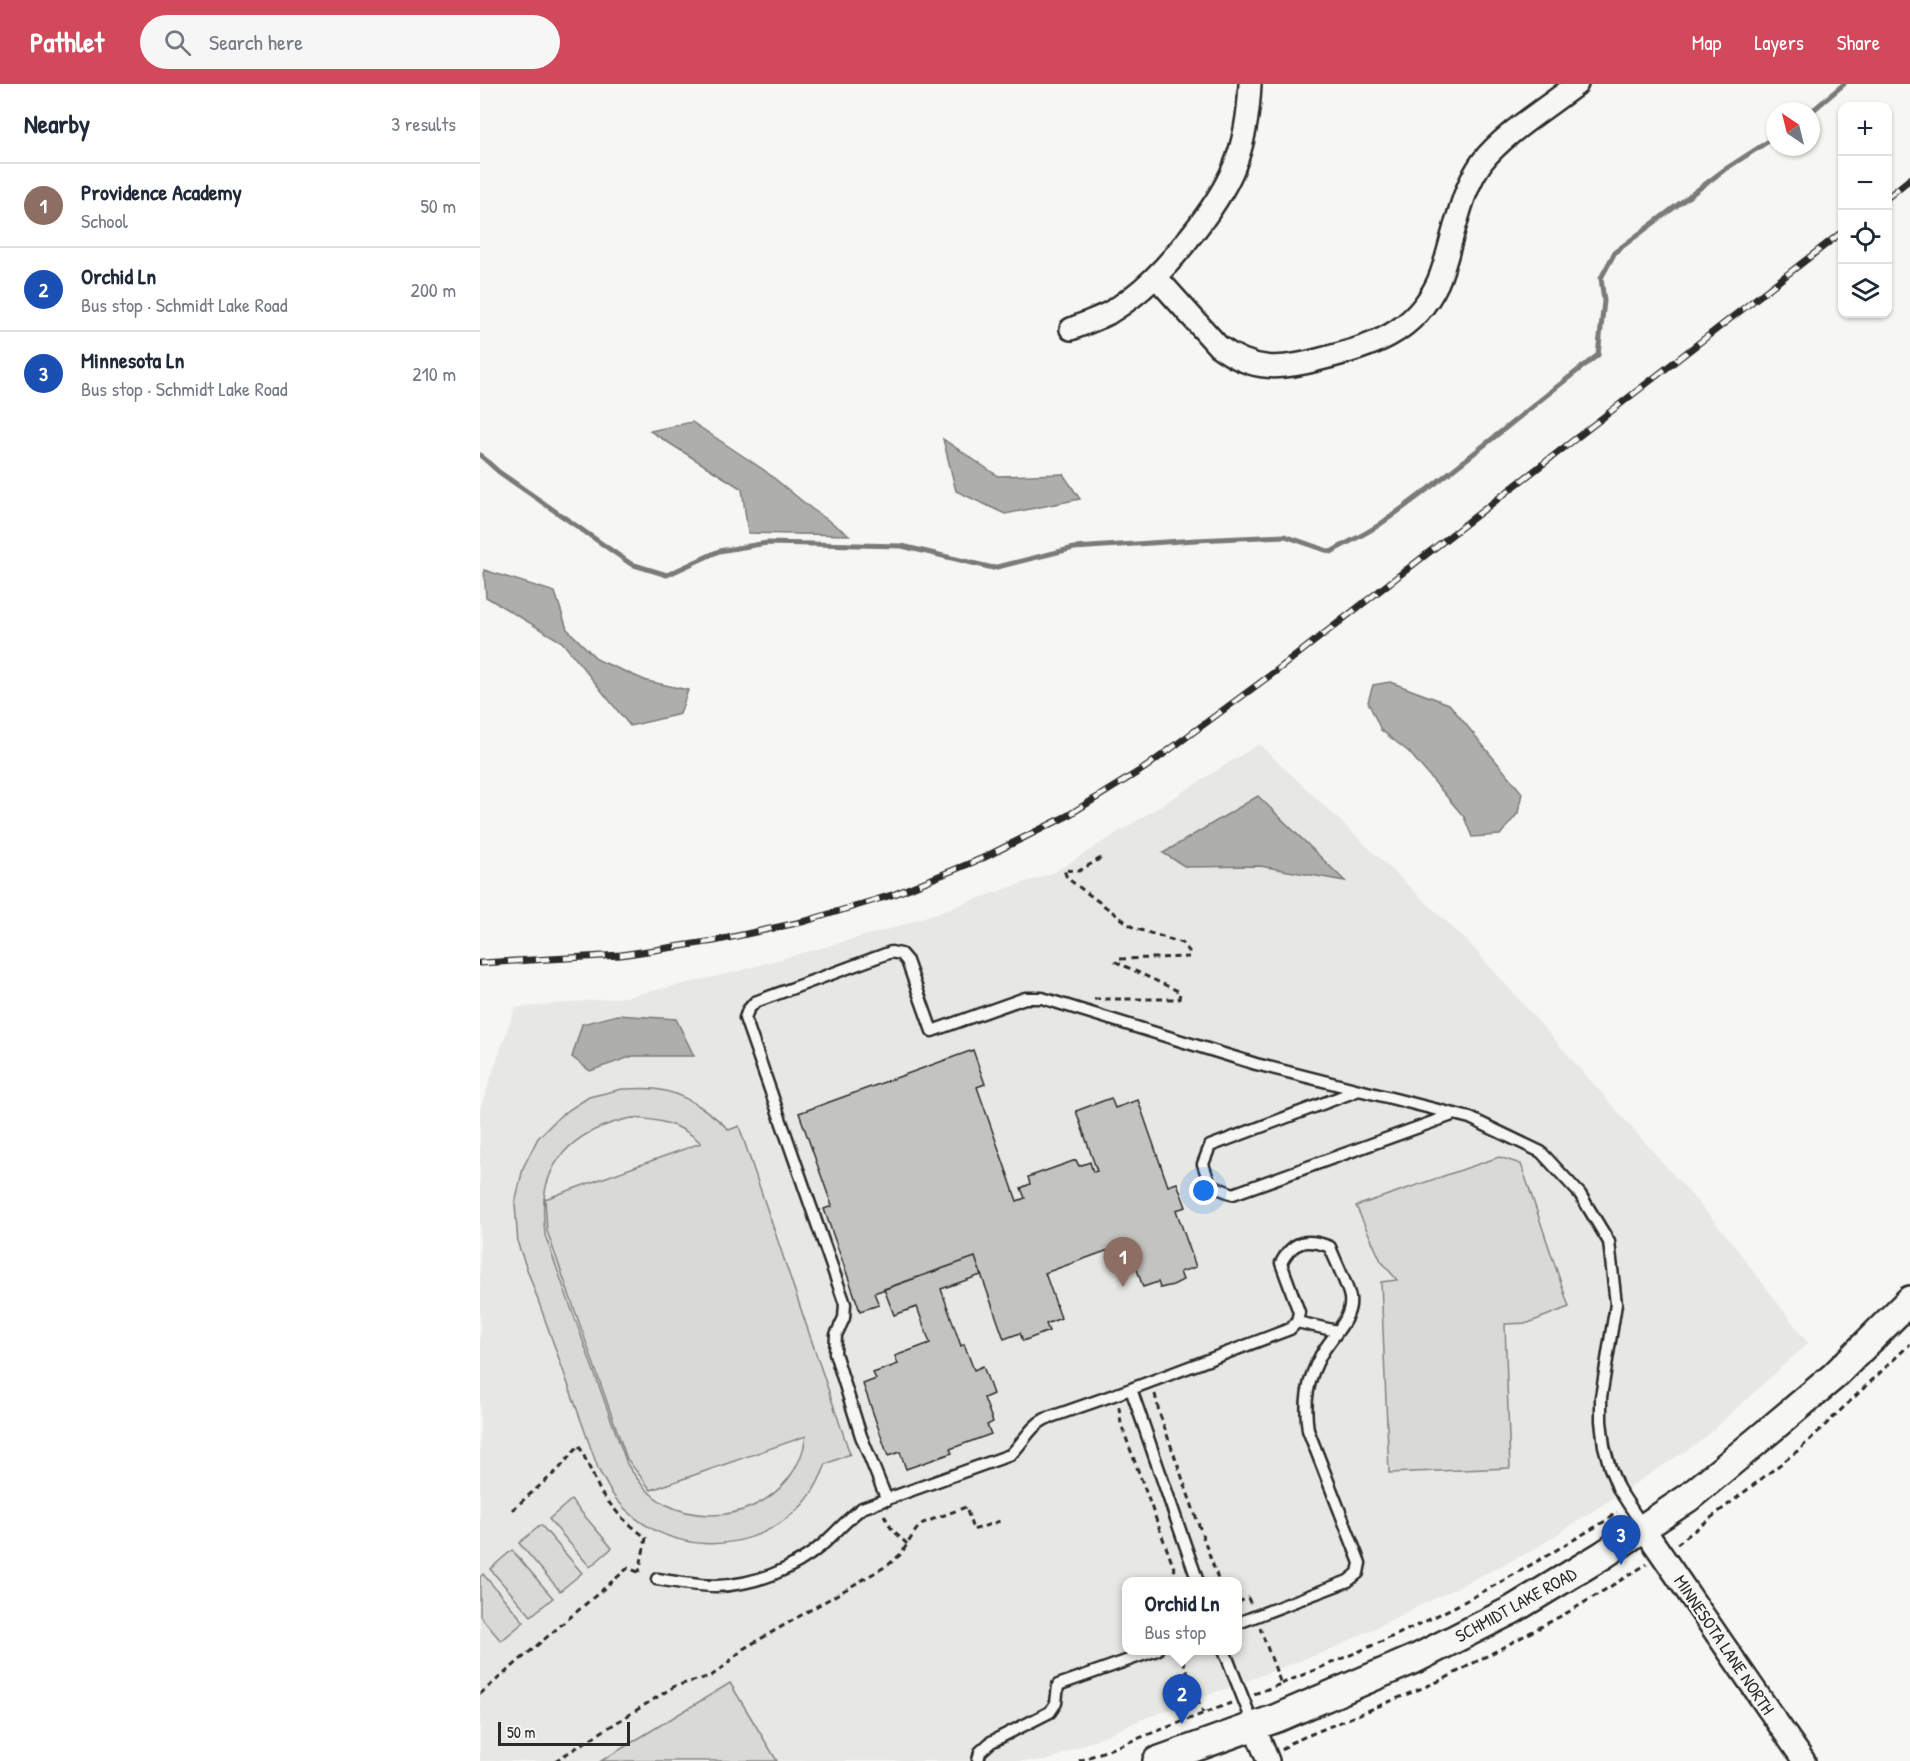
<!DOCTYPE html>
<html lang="en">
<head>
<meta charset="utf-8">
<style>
	:root { --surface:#fff; --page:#f6f6f7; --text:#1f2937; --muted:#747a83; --line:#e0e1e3; --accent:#d1495b }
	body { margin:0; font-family:"Patrick Hand",sans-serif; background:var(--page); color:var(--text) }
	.controls { position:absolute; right:18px; top:18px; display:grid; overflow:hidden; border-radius:12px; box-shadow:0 2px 4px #0004 }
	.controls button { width:54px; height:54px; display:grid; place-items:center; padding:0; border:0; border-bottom:2px solid var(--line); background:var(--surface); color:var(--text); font:30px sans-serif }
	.compass { position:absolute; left:1286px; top:18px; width:54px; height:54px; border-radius:50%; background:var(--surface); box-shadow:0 2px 4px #0004; rotate:325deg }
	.scale { position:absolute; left:18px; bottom:15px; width:132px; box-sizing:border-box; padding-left:6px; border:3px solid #2b2b2b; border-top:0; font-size:16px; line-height:21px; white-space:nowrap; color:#2b2b2b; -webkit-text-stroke:4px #f6f6f2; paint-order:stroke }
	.you { position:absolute; left:724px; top:1107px; width:21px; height:21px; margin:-15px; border:4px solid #fff; border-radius:50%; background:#1a73e8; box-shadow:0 0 0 9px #1a73e833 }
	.badge { display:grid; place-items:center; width:39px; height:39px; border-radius:50%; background:var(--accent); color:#fff; font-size:20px; font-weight:700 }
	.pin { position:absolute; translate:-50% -50px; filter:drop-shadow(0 2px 3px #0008) }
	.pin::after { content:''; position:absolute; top:32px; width:21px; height:18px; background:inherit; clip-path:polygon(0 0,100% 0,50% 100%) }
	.popup { position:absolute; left:642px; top:1493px; width:120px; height:78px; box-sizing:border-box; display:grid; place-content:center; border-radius:12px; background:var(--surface); filter:drop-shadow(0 2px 4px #0005); font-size:20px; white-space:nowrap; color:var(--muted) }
	.popup b { font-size:22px; color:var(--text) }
	.popup::after { content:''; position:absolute; left:50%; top:100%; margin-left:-12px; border:12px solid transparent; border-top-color:var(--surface) }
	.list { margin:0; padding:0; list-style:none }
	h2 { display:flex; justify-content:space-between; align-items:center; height:78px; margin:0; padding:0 24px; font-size:26px }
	h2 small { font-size:20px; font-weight:400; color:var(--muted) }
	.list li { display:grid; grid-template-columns:39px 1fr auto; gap:18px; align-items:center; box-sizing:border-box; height:84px; padding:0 24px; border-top:2px solid var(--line) }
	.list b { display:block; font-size:22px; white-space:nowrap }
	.list p { margin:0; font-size:20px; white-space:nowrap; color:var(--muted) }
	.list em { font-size:20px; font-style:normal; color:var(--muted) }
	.icon { flex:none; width:33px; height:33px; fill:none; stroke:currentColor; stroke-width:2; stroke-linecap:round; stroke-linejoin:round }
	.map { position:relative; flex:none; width:1430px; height:1677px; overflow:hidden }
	header { display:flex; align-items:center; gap:36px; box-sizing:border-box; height:84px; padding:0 30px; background:var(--accent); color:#fff }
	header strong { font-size:28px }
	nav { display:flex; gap:33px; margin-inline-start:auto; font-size:21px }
	.search { width:420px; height:54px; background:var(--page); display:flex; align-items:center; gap:15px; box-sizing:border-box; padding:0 21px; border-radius:33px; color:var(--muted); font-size:22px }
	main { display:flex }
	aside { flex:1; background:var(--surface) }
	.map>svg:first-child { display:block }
	.built { fill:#e7e7e3; fill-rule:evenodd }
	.green { fill:#d9d9d5; stroke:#828280; stroke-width:1.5; fill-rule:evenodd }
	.water { fill:#aeaeab; stroke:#7a7a78; stroke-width:1.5 }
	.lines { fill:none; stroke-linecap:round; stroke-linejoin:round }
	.stream { stroke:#7a7a78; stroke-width:5 }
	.building { fill:#c3c3c0; stroke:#2b2b2b; stroke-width:1.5 }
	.service-casing { stroke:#2b2b2b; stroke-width:15 }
	.minor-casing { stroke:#2b2b2b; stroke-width:26 }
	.tertiary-casing { stroke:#2b2b2b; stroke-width:32 }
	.path { stroke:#2b2b2b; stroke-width:3; stroke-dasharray:6 4.5; stroke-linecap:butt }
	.service { stroke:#f6f6f2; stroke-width:10 }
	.minor { stroke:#f6f6f2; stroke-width:21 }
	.tertiary { stroke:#f6f6f2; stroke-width:27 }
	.rail-casing { stroke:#2b2b2b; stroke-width:7 }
	.rail { stroke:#f6f6f2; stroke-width:4.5; stroke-dasharray:14; stroke-linecap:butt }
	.labels { text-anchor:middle; stroke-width:5; stroke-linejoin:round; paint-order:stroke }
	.street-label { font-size:18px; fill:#2b2b2b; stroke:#f6f6f2 }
</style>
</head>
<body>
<header>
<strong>Pathlet</strong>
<div class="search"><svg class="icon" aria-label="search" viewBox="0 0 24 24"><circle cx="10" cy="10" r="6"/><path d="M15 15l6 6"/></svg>Search here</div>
<nav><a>Map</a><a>Layers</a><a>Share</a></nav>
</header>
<main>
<aside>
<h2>Nearby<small>3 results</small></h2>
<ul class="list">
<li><span class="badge" style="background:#8d6e63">1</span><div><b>Providence Academy</b><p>School</p></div><em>50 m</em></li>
<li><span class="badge" style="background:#1a4fb4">2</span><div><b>Orchid Ln</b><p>Bus stop · Schmidt Lake Road</p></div><em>200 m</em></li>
<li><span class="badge" style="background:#1a4fb4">3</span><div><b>Minnesota Ln</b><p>Bus stop · Schmidt Lake Road</p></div><em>210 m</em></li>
</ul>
</aside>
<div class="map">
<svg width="1430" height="1677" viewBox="0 0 1430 1677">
	<rect width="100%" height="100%" fill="#f6f6f2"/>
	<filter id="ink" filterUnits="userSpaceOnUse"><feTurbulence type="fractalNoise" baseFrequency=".0167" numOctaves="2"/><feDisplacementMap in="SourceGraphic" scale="12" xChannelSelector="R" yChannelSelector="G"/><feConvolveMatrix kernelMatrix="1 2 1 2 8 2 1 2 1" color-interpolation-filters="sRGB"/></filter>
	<g filter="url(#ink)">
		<path class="built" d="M 779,660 L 990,860 L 1243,1147 L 1328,1259 L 1222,1356 L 1053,1466 L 852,1565 L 663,1635 L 566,1677 L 0,1677 L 0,1025 L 35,924 L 146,913 L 251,889 L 413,844 L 575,788 ZM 646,1498 L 758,1498 L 758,1566 L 646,1566 Z"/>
		<path class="green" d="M 142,1005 C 153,1005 164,1004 175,1005 C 202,1008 230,1027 249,1046 L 259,1042 L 370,1370 L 346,1380 C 339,1397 331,1414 317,1426 C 265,1474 182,1471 136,1415 C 129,1407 125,1396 119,1387 L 38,1160 L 35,1120 L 43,1084 L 58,1054 L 81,1031 L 109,1013 ZM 152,1034 C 177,1035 202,1040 221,1059 L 65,1115 L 67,1147 L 147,1375 L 171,1406 L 326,1352 C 317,1419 241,1449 185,1420 C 168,1411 157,1395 147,1380 L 65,1151 C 64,1137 62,1122 65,1108 C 73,1063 111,1042 152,1034 Z
			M 1019,1073 L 1041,1080 L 1089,1223 L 1048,1239 L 1025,1240 L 1030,1384 L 909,1389 L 901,1198 L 917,1196 L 901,1177 L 876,1122 Z
			M 91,1416 L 132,1464 L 110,1483 L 69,1435 Z
			M 61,1441 L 102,1489 L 80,1507 L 39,1459 Z
			M 32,1466 L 73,1514 L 51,1532 L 10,1485 Z
			M 3,1490 L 44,1538 L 21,1557 L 0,1532 L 0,1493 Z
			M 250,1599 L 297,1677 L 121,1677 Z"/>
		<path class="water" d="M 212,338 L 284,386 L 332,425 L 369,451 L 268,449 L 262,405 L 170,347 Z
			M 463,355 L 518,392 L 583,390 L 600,415 L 525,430 L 476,407 Z
			M 4,486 L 75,508 L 87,545 L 118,576 L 167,597 L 208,606 L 200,630 L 150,642 L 82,558 L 6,513 Z
			M 910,598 L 969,620 L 1042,709 L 1038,729 L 1020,751 L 992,753 L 984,733 L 929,668 L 901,646 L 888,618 L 893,601 Z
			M 778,712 L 865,797 L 780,782 L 706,783 L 683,769 Z
			M 137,931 L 196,935 L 214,972 L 153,972 L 110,987 L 92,973 L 102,940 Z"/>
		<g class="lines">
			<path class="stream" d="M 1331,28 L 1364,0
				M 0,371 L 19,388 L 151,480 L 187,491 L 239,467 L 287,459 L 422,462 L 513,484 L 594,464 L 716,456 L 805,452 L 851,468 C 866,459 884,451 899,441 C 975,388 1044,327 1118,271 L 1124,217 L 1121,194 L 1135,168 L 1244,86 L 1295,53"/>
		</g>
		<path class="building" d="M 493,966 L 505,1000 L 497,1003 L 537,1117 L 545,1114 L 541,1104 L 550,1100 L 548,1093 L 596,1076 L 599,1082 L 610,1078 L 613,1088 L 617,1087 L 596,1027 L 631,1014 L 635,1024 L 658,1016 L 688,1102 L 697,1099 L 706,1123 L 696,1126 L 716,1183 L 700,1188 L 703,1196 L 693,1201 L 680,1204 L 678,1198 L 663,1203 L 648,1159 L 565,1189 L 581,1234 L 566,1240 L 569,1247 L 543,1257 L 540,1249 L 524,1255 L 495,1173 L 394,1209 L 399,1221 L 380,1227 L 344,1125 L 352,1122 L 319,1029 Z
			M 495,1173 L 501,1191 L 461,1205 L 481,1262 L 484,1260 L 494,1286 L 503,1282 L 513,1310 L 504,1314 L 513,1338 L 507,1341 L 511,1350 L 470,1365 L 472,1369 L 426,1385 L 420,1368 L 408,1372 L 383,1300 L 396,1295 L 393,1289 L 418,1280 L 415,1272 L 450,1259 L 437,1223 L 414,1231 L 404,1205 Z"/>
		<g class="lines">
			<defs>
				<path id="service" d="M 879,1006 L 730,1062 L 723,1080 L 730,1101 L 753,1110 L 975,1030
					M 817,1238 L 857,1247
					M 651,1305 L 718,1498
					M 407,1416 L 381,1352 L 355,1269 L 356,1251 L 364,1234 L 365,1220 L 265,934 L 268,926 L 275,918 L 411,868 L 421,870 L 427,877 L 452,947 L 545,914 L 562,914 L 776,980 L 990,1034 L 1061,1068 L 1100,1110 L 1129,1158 L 1136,1220 L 1121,1313 L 1121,1337 L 1124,1362 L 1130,1384 L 1138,1404 L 1164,1444
					M 177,1495 C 196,1498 217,1502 236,1502 C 274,1501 313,1486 342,1461 C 356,1449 367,1435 382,1424 L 530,1371 C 543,1360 549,1343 565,1335 L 651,1305 L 810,1245 L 817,1238 L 819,1228 L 801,1179 C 813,1156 827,1154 850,1163 C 854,1174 869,1204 870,1214 C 873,1235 850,1254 841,1271 C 827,1296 824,1319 828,1346 L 880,1479 L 878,1489 L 868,1497 L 758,1539
					M 744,1566 L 774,1642
					M 498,1677 L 500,1668 L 511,1658 L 570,1628 L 576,1619 L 578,1601 L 677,1566"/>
				<path id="minor" d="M 676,193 L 738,262 C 773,288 801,286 841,275 C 892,262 934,250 958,198 C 965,182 969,163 974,146 C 981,122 987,99 1002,78 C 1022,51 1069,22 1097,0
					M 591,245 C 604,240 617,235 629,229 C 662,209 686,184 709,154 C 751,102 767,68 770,0
					M 1164,1445 L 1324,1677
					M 774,1642 L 788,1677"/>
				<path id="tertiary" d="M 677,1677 L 797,1634 L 937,1574 L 1032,1526 L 1123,1471 L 1208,1414 L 1278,1356 L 1354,1292 L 1430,1216"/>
			</defs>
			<use href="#service" class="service-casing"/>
			<use href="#minor" class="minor-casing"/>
			<use href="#tertiary" class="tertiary-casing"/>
			<path class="path" d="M 614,915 L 699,915 L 700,908 L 636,878 L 639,875 L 709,873 L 709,867 L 702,859 L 654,844 L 587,794 L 584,786 L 599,787 L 621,774
				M 675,1310 L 679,1328 L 739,1498
				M 639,1323 L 641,1340 L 699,1498
				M 32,1426 L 79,1385 L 99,1361 L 121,1409 L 141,1433 L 166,1454 L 159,1488
				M 404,1431 L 411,1444 L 427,1460
				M 1197,1460 L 1320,1365 L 1430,1260
				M 758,1518 L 768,1514 L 771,1521
				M 699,1566 L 723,1629
				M 801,1600 C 856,1577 911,1555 964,1528 C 1020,1500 1073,1468 1127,1436 L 1137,1428
				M 0,1610 L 148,1484 L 158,1488
				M 774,1610 L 801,1600 L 780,1544
				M 802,1666 L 810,1659 L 964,1595 L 1092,1526 L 1167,1480
				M 75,1677 L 195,1602 L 231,1592 L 241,1585 L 263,1565 L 408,1481 L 421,1470 L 436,1446 L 443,1439 L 486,1423 L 493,1446 L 523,1436
				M 599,1677 L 751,1619"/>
			<use href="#service" class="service"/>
			<use href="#minor" class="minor"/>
			<use href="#tertiary" class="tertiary"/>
			<defs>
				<path id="rail" d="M 1408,113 L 1430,95
					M 0,879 L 141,871 L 234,857 L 326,837 L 415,810 L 503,774 L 587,732 L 666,683 L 796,587 L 1362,148"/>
			</defs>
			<use href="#rail" class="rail-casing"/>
			<use href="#rail" class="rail"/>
		</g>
	</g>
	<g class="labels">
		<g class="street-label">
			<text transform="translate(1036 1521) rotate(-29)" y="6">SCHMIDT LAKE ROAD</text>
			<text transform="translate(1244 1561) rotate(56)" y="6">MINNESOTA LANE NORTH</text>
		</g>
	</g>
</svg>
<div class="controls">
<button>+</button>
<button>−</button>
<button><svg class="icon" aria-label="locate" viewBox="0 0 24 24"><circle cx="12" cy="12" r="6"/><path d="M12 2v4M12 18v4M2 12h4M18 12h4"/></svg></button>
<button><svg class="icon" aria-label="layers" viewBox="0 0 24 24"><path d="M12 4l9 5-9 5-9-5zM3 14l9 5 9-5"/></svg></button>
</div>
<svg class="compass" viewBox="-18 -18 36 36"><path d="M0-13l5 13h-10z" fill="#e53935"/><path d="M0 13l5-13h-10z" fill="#747a83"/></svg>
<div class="scale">50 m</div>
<div class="you"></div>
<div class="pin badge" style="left:643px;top:1203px;background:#8d6e63">1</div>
<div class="pin badge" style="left:702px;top:1640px;background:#1a4fb4">2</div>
<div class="popup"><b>Orchid Ln</b>Bus stop</div>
<div class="pin badge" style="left:1141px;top:1481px;background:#1a4fb4">3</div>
</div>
</main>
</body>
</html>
